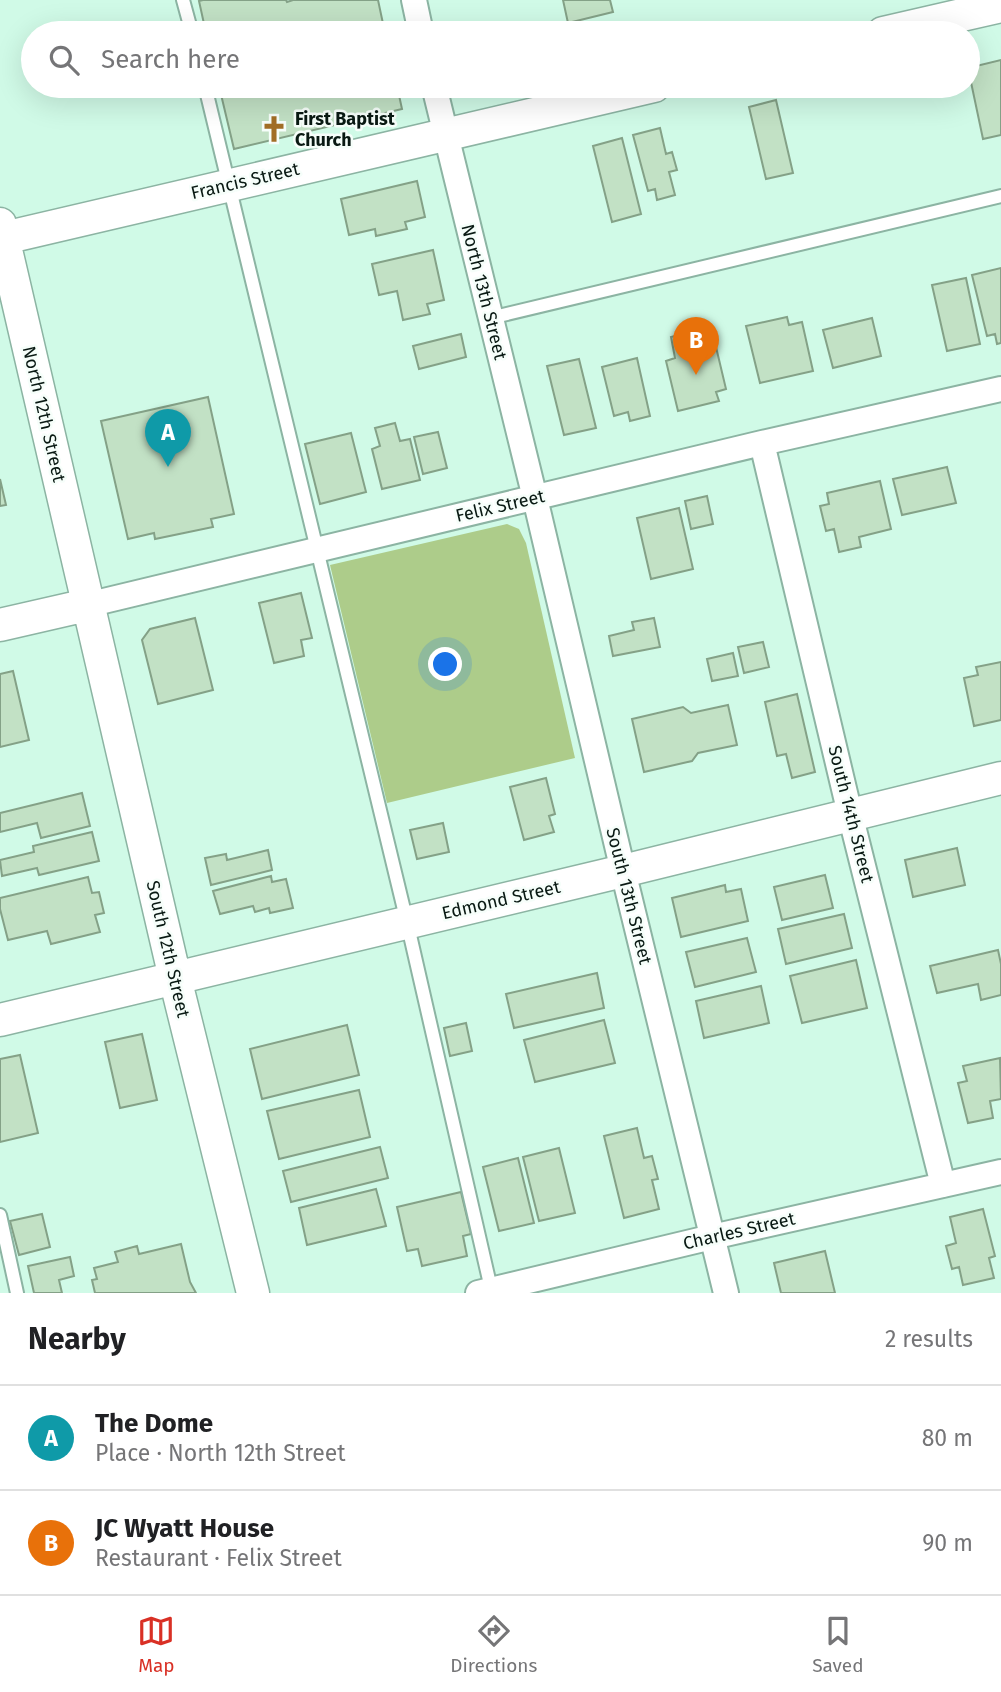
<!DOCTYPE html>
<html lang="en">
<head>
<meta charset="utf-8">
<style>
	:root { --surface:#fff; --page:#f6f6f6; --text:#202124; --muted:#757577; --line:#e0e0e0; --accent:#d93025 }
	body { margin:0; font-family:"Fira Sans",sans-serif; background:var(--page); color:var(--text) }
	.you { position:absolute; left:446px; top:665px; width:24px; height:24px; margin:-18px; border:5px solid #fff; border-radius:50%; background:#1a73e8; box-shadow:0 0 0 10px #1a73e833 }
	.badge { display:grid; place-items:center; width:46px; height:46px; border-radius:50%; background:var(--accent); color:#fff; font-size:23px; font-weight:700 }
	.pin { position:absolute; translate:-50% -58px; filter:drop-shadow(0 2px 4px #0008) }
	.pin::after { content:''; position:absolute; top:37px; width:24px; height:21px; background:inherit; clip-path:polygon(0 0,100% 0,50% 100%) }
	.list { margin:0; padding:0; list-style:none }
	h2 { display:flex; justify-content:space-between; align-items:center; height:91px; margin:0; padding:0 28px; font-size:30px }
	h2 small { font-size:23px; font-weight:400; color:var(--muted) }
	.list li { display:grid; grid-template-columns:46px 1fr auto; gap:21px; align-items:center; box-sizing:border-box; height:105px; padding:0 28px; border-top:2px solid var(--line) }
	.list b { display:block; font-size:26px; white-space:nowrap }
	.list p { margin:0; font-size:23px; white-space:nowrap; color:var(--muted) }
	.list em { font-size:23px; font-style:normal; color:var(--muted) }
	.icon { flex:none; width:38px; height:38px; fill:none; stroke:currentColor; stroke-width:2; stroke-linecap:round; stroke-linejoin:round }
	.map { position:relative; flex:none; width:1001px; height:1293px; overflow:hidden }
	.search { position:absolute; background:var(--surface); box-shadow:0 7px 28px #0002; left:21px; right:21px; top:21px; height:77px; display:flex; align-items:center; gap:18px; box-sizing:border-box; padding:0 24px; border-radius:38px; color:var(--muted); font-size:26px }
	.sheet { height:301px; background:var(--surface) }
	nav { display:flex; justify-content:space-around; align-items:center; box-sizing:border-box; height:98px; border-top:2px solid var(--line); background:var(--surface); font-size:19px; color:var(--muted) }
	nav a { display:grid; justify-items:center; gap:4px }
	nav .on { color:var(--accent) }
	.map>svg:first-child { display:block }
	.grass { fill:#adcc8a }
	.building { fill:#c2e1c5; stroke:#84a187; stroke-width:2 }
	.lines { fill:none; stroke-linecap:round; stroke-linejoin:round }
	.service-casing { stroke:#8cb4a3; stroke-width:16 }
	.minor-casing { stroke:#8cb4a3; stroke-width:28 }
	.tertiary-casing { stroke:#8cb4a3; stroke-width:35 }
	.service { stroke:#fff; stroke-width:12 }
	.minor { stroke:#fff; stroke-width:24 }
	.tertiary { stroke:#fff; stroke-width:32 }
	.labels { text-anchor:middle; stroke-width:5; stroke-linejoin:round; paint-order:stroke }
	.poi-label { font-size:18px; font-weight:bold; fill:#091913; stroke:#f6fefa; text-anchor:start }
	.street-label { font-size:18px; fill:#091913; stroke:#f6fefa }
</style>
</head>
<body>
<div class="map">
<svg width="1001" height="1293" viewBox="0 0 1001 1293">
	<rect width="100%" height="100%" fill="#d0fae7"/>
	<path class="grass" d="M 507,524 L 519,529 L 526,543 L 575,758 L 387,803 L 330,565 Z"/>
	<path class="building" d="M 203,0 L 286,0 L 287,2 L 293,0 L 378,0 L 385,33 L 206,33 L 199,1 Z
		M 563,0 L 610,0 L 613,12 L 568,23 Z
		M 1001,60 L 1001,135 L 983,139 L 968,68 Z
		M 219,86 L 397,86 L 402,109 L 234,149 Z
		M 776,100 L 793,173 L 766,179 L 749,107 Z
		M 660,128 L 666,154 L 672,152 L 677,170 L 669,172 L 675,195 L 657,200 L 655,189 L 648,191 L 633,135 Z
		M 622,138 L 641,214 L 612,222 L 593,146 Z
		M 417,181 L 425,217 L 405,222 L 407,229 L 376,236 L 375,229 L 349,235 L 341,199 Z
		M 433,250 L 444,300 L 427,304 L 430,314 L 403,320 L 397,291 L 379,295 L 372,264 Z
		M 1001,268 L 1001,343 L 997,344 L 995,334 L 987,336 L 972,275 Z
		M 966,278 L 980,344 L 947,351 L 932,285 Z
		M 787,317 L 789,325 L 802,322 L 813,371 L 760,383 L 746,326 Z
		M 872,318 L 881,356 L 833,368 L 823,330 Z
		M 703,329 L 707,349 L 716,347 L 726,389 L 716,392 L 719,401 L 678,411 L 666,361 L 675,358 L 671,337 Z
		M 461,334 L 466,357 L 419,369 L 413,346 Z
		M 637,358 L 650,416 L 630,421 L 628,412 L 614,416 L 602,367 Z
		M 579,359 L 596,428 L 564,435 L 547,366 Z
		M 208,397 L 234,514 L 211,519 L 213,527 L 155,539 L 154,533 L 128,539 L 101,421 Z
		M 395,423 L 400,441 L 410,439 L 420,480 L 382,489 L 372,449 L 380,446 L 375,428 Z
		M 438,432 L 447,468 L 423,474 L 414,437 Z
		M 351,433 L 366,492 L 320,504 L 305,444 Z
		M 947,467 L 956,503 L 902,515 L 893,479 Z
		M 0,479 L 6,505 L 0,506 Z
		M 880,481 L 891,529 L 859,537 L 861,547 L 839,552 L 834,529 L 826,531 L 820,506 L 829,504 L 827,493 Z
		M 707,496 L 713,524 L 691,529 L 685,501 Z
		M 679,508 L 693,569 L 651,579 L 637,518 Z
		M 301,593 L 312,638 L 301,640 L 304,656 L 274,663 L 259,603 Z
		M 195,618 L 213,690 L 158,704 L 142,640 L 150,629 Z
		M 654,618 L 660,647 L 613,656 L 609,636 L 634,630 L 632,622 Z
		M 763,642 L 769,667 L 744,673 L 738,647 Z
		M 733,653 L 738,676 L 712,681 L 707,659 Z
		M 1001,662 L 1001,720 L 974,726 L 964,678 L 978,675 L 976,667 Z
		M 13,671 L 29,740 L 0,747 L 0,674 Z
		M 797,694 L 815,772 L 792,778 L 786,754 L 777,756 L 765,702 Z
		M 728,705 L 737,745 L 698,753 L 692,761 L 644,772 L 632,719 L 683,707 L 691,713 Z
		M 546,778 L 555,814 L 549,816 L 554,832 L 524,840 L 510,787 Z
		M 82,793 L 90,826 L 41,838 L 37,823 L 0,832 L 0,813 Z
		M 443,823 L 449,852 L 417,859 L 410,830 Z
		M 92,832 L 99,861 L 39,875 L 37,868 L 2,876 L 0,860 L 34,852 L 33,846 Z
		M 957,848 L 965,885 L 913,897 L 905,860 Z
		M 268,850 L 272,870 L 211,885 L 205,858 L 226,854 L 227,860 Z
		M 825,875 L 833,908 L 782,920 L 774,887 Z
		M 271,876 L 272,882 L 286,879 L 293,908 L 270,913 L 269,908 L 255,912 L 253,906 L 220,914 L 213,891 Z
		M 88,877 L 92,893 L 99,892 L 104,913 L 95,915 L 100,932 L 51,944 L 47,931 L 8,940 L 0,909 L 0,898 Z
		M 725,885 L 726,892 L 741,889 L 748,921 L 681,937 L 672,898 Z
		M 844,914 L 852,948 L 786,964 L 778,929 Z
		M 747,938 L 756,972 L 695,987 L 686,952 Z
		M 998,950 L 1001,964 L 1001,995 L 981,1000 L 978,984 L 937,993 L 930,966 Z
		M 856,960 L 867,1008 L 802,1023 L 790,976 Z
		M 597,973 L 604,1008 L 514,1028 L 506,994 Z
		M 761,986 L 769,1023 L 704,1038 L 696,1001 Z
		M 604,1020 L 615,1063 L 535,1082 L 524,1040 Z
		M 466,1023 L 472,1051 L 450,1056 L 444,1028 Z
		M 347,1025 L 359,1075 L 262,1099 L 250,1049 Z
		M 142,1034 L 157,1100 L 120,1108 L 105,1042 Z
		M 20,1055 L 38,1133 L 0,1142 L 0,1059 Z
		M 1000,1058 L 1001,1099 L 990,1101 L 993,1118 L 968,1123 L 958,1083 L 967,1081 L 963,1066 Z
		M 359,1090 L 370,1137 L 279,1159 L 267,1111 Z
		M 637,1128 L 644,1158 L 652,1156 L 658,1179 L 652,1180 L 659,1209 L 624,1218 L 604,1136 Z
		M 380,1147 L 388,1178 L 291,1202 L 283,1171 Z
		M 559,1148 L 575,1213 L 539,1221 L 523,1157 Z
		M 518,1158 L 534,1223 L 499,1231 L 483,1167 Z
		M 376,1189 L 386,1226 L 307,1245 L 299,1208 Z
		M 461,1192 L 471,1234 L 463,1236 L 467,1256 L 422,1266 L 418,1249 L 407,1251 L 397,1207 Z
		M 983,1209 L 995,1256 L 989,1258 L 994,1278 L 963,1285 L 959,1267 L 952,1269 L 946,1246 L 956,1243 L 950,1217 Z
		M 42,1214 L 50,1247 L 19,1255 L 10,1221 Z
		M 181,1244 L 190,1282 L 196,1293 L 95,1293 L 92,1280 L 97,1279 L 94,1268 L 118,1262 L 115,1252 L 137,1246 L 139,1254 Z
		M 825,1251 L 835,1293 L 781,1293 L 774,1263 Z
		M 70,1257 L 74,1276 L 59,1280 L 62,1293 L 34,1293 L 28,1266 Z"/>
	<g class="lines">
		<defs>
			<path id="service" d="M 183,0 L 192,33
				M 205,86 L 407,922 L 492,1293
				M 490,318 L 1001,196
				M 0,1215 L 17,1293"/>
			<path id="minor" d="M 414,0 L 421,33
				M 434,86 L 535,498 L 623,871 L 726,1293
				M 762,443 L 850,814 L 943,1185
				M 87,605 L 762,443 L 1001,389
				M 478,1293 L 712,1237 L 1001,1172"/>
			<path id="tertiary" d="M 883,33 L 1001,6
				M 0,224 L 175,978 L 253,1293
				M 0,239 L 654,86
				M 0,625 L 87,605
				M 0,1020 L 623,871 L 1001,778"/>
		</defs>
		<use href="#service" class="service-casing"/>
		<use href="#minor" class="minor-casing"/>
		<use href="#tertiary" class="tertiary-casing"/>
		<use href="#service" class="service"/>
		<use href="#minor" class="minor"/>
		<use href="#tertiary" class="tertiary"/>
	</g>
	<defs>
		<symbol id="church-bare" viewBox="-9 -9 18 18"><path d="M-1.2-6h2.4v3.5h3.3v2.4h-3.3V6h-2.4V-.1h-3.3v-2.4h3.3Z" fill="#a26e26" stroke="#f6fefa" stroke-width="2.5" paint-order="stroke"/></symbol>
	</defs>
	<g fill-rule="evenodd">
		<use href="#church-bare" x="255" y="110" width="38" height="38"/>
	</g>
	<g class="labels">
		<g class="poi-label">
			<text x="295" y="125">First Baptist<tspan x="295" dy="21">Church</tspan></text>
		</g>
		<g class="street-label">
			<text transform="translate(245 181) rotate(-13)" y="6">Francis Street</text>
			<text transform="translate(484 292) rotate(76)" y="6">North 13th Street</text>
			<text transform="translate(44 414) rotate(77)" y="6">North 12th Street</text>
			<text transform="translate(500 506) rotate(-13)" y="6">Felix Street</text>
			<text transform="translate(851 814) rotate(76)" y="6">South 14th Street</text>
			<text transform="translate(629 896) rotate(76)" y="6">South 13th Street</text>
			<text transform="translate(501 900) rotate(-13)" y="6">Edmond Street</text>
			<text transform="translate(168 949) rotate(77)" y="6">South 12th Street</text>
			<text transform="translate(739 1231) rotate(-13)" y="6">Charles Street</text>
		</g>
	</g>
</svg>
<div class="you"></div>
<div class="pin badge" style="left:168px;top:467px;background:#0f9aa8">A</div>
<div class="pin badge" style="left:696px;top:375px;background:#e8710a">B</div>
<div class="search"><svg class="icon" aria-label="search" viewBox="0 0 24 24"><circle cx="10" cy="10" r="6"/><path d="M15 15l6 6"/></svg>Search here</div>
</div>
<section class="sheet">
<h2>Nearby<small>2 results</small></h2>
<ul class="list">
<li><span class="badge" style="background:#0f9aa8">A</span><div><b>The Dome</b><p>Place · North 12th Street</p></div><em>80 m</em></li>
<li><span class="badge" style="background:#e8710a">B</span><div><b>JC Wyatt House</b><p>Restaurant · Felix Street</p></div><em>90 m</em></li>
</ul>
</section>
<nav>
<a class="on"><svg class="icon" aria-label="map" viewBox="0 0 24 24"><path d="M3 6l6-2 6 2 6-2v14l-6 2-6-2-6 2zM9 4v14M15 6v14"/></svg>Map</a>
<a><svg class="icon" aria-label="directions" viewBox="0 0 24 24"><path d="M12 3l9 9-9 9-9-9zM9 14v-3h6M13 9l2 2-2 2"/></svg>Directions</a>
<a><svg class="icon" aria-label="saved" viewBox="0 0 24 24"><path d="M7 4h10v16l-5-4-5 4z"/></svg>Saved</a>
</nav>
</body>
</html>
